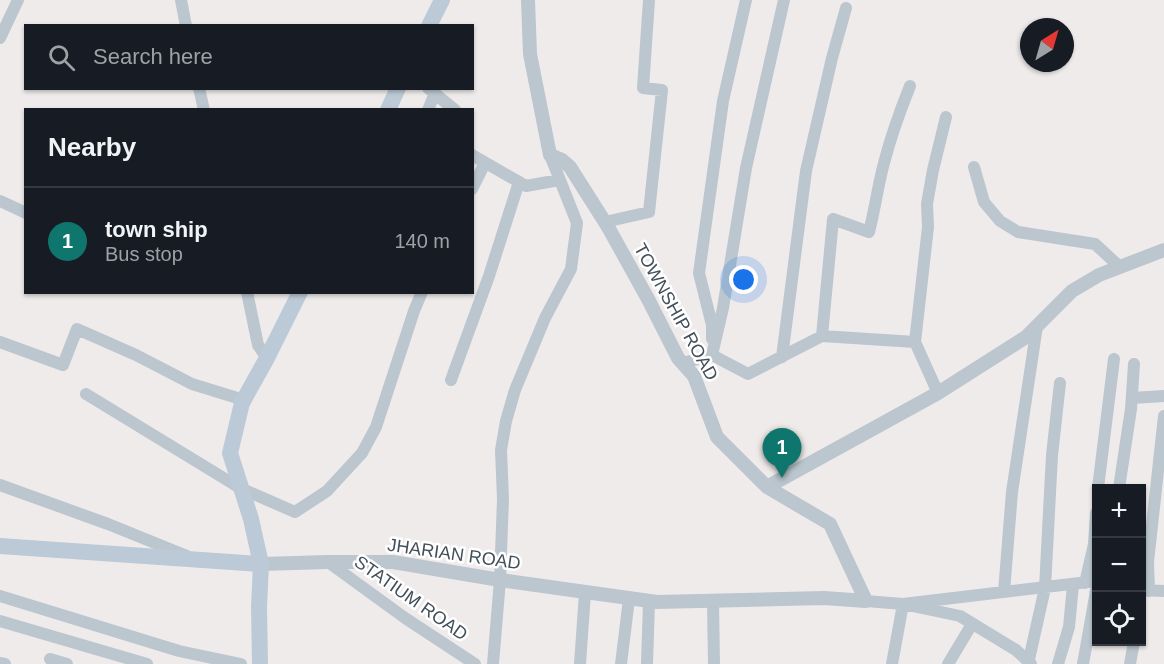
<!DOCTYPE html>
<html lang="en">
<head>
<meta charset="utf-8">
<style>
	:root { --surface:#171b24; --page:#20242c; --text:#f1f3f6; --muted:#9ea1a6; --line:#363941; --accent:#0f766e }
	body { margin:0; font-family:Arial,sans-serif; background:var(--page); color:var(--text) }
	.controls { position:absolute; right:18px; bottom:18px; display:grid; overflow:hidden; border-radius:0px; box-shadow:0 2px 4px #0004 }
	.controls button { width:54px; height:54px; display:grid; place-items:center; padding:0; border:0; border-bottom:2px solid var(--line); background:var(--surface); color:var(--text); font:30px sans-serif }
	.compass { position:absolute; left:1020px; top:18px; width:54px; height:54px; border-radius:50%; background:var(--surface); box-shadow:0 2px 4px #0004; rotate:37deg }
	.you { position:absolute; left:744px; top:280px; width:21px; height:21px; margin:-15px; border:4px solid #fff; border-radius:50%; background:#1a73e8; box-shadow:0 0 0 9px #1a73e833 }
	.badge { display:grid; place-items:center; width:39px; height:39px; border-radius:50%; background:var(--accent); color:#fff; font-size:20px; font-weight:700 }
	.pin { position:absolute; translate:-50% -50px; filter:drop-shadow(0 2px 3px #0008) }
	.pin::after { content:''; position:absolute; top:32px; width:21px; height:18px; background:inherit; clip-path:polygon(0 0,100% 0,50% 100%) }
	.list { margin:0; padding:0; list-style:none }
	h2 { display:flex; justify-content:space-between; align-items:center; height:78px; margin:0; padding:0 24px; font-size:26px }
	h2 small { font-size:20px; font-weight:400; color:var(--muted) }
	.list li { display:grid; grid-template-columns:39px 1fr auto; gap:18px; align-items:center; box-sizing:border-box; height:108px; padding:0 24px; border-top:2px solid var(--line) }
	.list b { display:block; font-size:22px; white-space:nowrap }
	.list p { margin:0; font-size:20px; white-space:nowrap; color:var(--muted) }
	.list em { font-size:20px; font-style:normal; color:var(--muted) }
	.icon { flex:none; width:33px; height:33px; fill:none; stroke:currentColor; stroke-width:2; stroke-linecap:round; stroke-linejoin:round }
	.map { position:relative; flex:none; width:1164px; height:664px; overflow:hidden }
	.search { position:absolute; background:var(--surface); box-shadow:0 2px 4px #0004; left:24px; top:24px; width:450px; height:66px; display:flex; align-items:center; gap:15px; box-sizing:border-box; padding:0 21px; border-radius:0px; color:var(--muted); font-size:22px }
	.panel { position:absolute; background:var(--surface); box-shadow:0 2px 4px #0004; left:24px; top:108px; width:450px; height:186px; border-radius:0px }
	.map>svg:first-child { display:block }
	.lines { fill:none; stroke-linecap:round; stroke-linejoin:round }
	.minor { stroke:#bbc6cf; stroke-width:12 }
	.tertiary { stroke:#bbc6cf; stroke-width:14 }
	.secondary { stroke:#bcc9d7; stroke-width:16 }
	.labels { text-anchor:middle; stroke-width:5; stroke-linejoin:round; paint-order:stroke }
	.street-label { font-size:18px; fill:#434f5a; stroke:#fff }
</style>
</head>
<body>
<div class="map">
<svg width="1164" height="664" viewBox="0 0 1164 664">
	<rect width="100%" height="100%" fill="#efebeb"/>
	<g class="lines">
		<path class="minor" d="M 181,0 L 186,26
			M 0,38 L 18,0
			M 199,88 L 204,110
			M 428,88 L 455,110
			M 428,110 L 435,93
			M 472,155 L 526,186 L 559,180
			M 974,167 L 984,202 L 1000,221 L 1018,232 L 1095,244 L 1120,267
			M 472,189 L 485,163
			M 0,201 L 26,213
			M 605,222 L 649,212 L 662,90 L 643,88 L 649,0
			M 247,292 L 258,345 L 267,358
			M 822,336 L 833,219 L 869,232 C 875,209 878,185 884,163 C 891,136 900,111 910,86
			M 712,339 L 712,325 L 699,273 L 723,101 L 746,0
			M 0,342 L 63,365 L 77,329 L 136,355 L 192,384 L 244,400
			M 915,342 L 928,227 L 927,204 L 933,170 L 946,117
			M 712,355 L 723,308 L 746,168 L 784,0
			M 782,357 L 806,171 L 832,58 L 846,8
			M 683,363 L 712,355 L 748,374 L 822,336 L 915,342 L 938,393
			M 451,380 L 489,276 L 519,182
			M 86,394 L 240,488 L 295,512 L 327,491 L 362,453 L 376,427 L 414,311 L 422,292
			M 1132,398 L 1164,396
			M 0,485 L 108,524 L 187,556
			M 1098,488 L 1114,359
			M 1119,488 L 1131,409 L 1134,364
			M 328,562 L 405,618 L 475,664
			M 1085,583 L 1094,544 L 1096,513
			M 1143,590 L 1164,591
			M 1149,591 L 1148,562 L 1164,416
			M 1004,592 L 1012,492 L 1037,326
			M 0,596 L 179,651 L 241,664
			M 866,601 L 903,604 L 1096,581
			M 713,602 L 714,664
			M 0,621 L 147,664
			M 50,659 L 67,664
			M 0,663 L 5,664
			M 493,664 L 500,580 L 503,499 L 501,450 L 506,421 L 515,390 L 545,318 L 571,269 L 577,223 L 550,155
			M 580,664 L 585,593
			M 621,664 L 629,599
			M 647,664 L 649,601
			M 892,664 L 903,604 L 960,616 L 1016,650 L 1031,664
			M 948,664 L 972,624
			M 1028,664 L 1045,588 L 1052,455 L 1060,383
			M 1058,664 L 1069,627 L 1073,585
			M 1083,664 L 1096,591
			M 1130,664 L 1134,642"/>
		<path class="tertiary" d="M 767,487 L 938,393 L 1026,337 L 1072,291 L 1099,275 L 1164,250
			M 261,564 L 328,562 L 393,562 L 500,580 L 657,602 L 824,598 L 866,601 L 830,524 L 767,487 L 717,437 L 694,376 L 678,358 L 648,299 L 608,227 L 570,167 L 562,160 L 550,155 L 530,54 L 528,0"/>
		<path class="secondary" d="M 429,26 L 442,0
			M 388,110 L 398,88
			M 0,546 L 261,564
			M 260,664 L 259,607 L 261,564 L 251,519 L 230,453 L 242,403 L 267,358 L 300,292"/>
	</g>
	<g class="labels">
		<g class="street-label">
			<text transform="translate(676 312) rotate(61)" y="6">TOWNSHIP ROAD</text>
			<text transform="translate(454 554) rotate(8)" y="6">JHARIAN ROAD</text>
			<text transform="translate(411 598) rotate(35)" y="6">STATIUM ROAD</text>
		</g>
	</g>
</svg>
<div class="controls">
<button>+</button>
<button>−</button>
<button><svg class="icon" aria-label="locate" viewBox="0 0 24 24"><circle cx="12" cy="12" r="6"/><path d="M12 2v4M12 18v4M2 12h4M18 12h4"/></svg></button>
</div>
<svg class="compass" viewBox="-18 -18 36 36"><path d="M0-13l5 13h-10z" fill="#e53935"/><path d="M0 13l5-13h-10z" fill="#9ea1a6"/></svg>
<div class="you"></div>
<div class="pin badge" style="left:782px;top:478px">1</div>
<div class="search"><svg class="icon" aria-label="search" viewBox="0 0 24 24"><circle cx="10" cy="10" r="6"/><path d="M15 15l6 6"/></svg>Search here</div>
<section class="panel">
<h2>Nearby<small></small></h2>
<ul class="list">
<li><span class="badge">1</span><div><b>town ship</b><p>Bus stop</p></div><em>140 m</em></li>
</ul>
</section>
</div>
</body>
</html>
